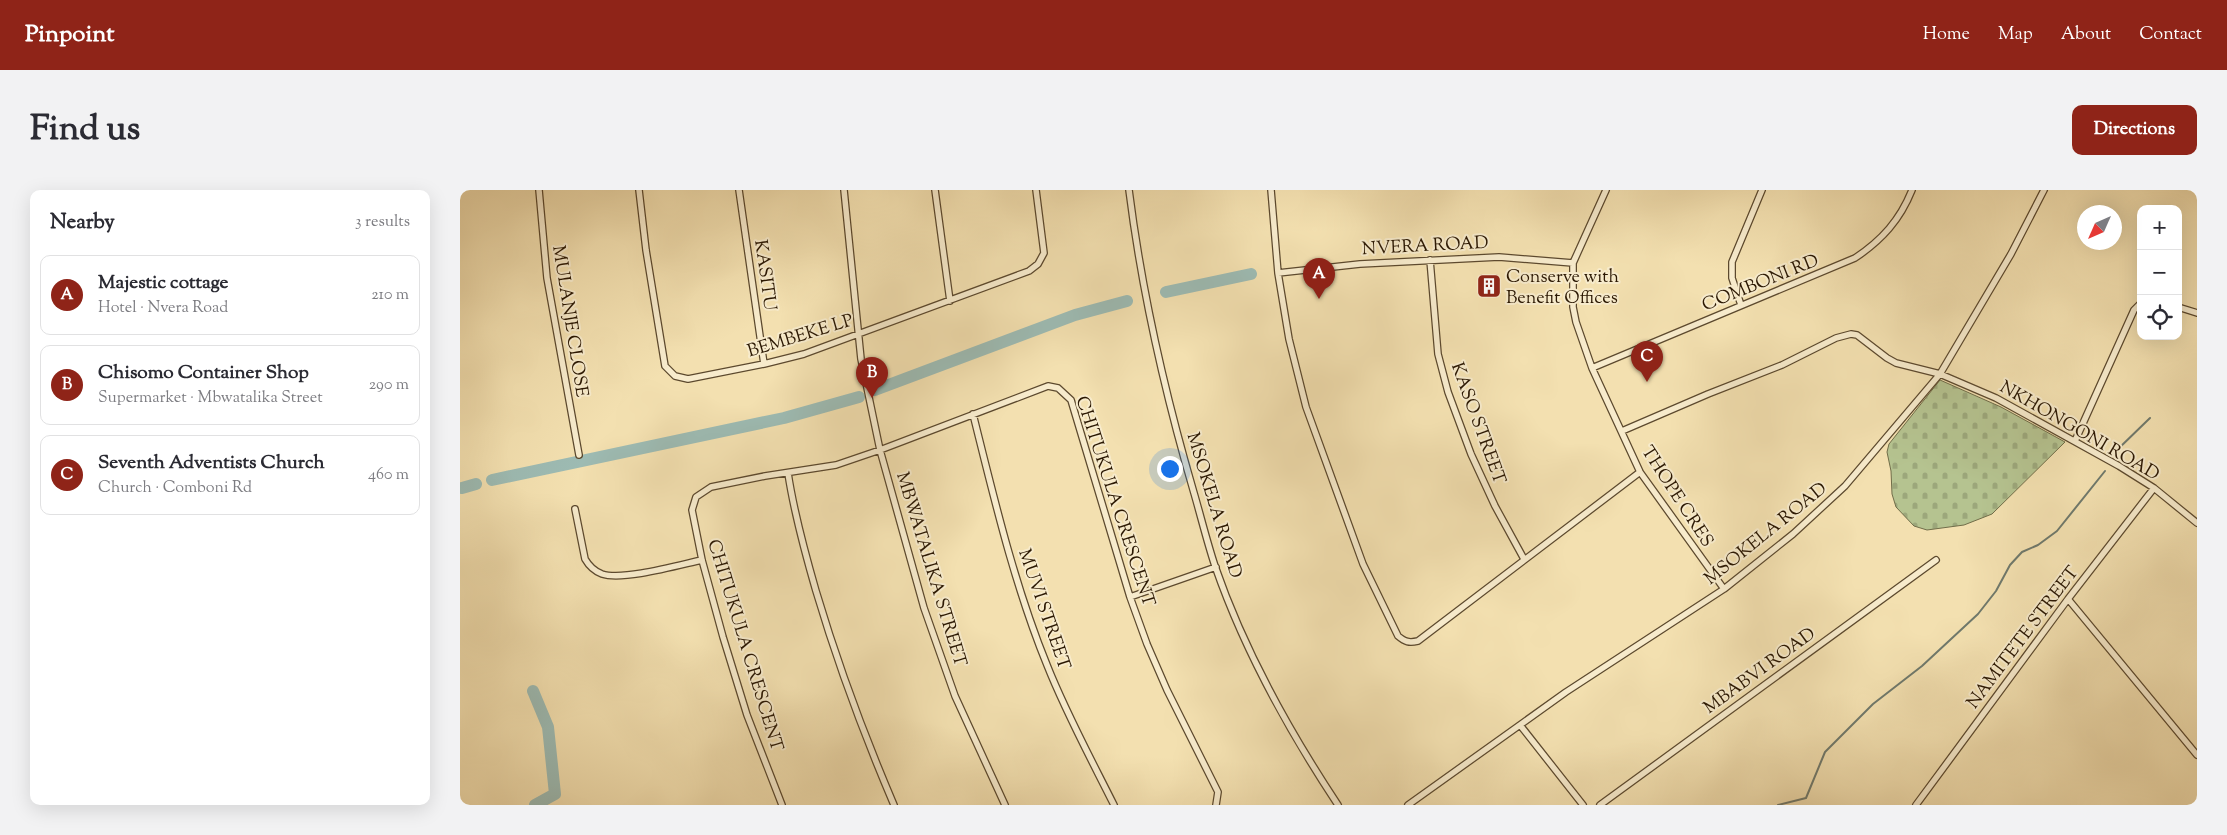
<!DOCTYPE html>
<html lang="en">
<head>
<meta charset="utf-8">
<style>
	:root { --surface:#fff; --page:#f2f2f3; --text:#2b2b33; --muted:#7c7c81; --line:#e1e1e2; --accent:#8f2418 }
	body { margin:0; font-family:"Sorts Mill Goudy",serif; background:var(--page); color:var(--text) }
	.controls { position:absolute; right:15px; top:15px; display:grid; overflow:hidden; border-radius:10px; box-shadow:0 5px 20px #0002 }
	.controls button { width:45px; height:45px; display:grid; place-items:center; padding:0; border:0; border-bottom:1px solid var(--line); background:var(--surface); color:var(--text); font:25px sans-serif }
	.compass { position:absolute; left:1617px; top:15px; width:45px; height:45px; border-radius:50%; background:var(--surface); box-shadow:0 5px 20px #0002; rotate:225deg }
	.you { position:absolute; left:709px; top:278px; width:18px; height:18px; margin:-12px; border:4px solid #fff; border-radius:50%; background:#1a73e8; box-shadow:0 0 0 8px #1a73e833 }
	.badge { display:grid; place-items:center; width:32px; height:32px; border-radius:50%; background:var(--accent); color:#fff; font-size:16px; font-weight:700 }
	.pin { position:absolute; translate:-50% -41px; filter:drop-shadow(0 1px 2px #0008) }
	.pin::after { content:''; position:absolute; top:26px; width:18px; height:15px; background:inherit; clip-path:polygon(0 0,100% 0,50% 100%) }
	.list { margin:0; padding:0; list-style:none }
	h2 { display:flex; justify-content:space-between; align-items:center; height:65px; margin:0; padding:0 20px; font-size:21px }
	h2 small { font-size:16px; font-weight:400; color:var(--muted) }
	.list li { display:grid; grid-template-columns:32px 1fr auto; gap:15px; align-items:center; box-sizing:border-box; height:80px; margin:0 10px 10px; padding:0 10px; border:1px solid var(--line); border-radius:10px }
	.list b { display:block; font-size:19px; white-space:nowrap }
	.list p { margin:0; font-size:16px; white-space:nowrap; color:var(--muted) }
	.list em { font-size:16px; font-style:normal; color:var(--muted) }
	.icon { flex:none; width:28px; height:28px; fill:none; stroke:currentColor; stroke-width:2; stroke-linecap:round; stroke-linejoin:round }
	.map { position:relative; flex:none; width:1737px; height:615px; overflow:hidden; border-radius:10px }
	header { display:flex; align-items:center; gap:30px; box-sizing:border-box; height:70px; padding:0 25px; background:var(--accent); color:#fff }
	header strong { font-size:24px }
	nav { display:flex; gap:28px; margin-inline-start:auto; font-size:18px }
	.intro { display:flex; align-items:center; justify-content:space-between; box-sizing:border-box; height:120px; padding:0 30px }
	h1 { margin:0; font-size:35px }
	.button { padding:12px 22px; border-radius:10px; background:var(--accent); color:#fff; font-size:18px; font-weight:700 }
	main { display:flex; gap:30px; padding:0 30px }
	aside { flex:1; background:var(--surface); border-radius:10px; box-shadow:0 5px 20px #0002 }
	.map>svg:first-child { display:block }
	.cemetery { fill:url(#cemetery-stones); stroke:#706d49 }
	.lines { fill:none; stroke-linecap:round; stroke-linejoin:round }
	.stream { stroke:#6f796c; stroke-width:2 }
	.river { stroke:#9dbbb3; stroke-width:12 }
	.street-casing { stroke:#5c492e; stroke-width:8 }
	.street { stroke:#f7ebcc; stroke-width:5.5 }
	.labels { text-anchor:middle; stroke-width:4; stroke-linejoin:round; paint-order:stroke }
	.street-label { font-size:18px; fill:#2a1702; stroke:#f7ebcc }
	.poi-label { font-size:18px; fill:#2a1702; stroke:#f7ebcc; text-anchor:start }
</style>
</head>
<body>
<header>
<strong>Pinpoint</strong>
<nav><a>Home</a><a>Map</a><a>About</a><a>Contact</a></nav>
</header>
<div class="intro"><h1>Find us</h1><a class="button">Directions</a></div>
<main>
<aside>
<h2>Nearby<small>3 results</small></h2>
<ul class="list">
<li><span class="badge">A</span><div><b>Majestic cottage</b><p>Hotel · Nvera Road</p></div><em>210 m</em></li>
<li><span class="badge">B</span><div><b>Chisomo Container Shop</b><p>Supermarket · Mbwatalika Street</p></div><em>290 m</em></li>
<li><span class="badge">C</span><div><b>Seventh Adventists Church</b><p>Church · Comboni Rd</p></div><em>460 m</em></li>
</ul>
</aside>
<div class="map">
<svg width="1737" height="615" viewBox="0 0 1737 615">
	<defs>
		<pattern id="cemetery-stones" width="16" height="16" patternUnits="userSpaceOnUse" patternTransform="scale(1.25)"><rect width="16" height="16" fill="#b5c390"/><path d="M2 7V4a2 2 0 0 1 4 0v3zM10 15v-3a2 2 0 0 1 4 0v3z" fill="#9ca77b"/></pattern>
	</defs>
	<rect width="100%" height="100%" fill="#f3e0b0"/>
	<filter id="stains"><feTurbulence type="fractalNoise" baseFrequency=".004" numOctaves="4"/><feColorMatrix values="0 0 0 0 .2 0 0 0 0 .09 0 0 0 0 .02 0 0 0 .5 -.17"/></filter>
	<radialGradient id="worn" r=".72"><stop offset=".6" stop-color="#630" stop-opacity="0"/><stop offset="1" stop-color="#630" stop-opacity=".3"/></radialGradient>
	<path class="cemetery" d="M 1480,190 L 1541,217 L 1605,252 L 1532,324 L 1504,335 L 1467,340 L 1454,336 L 1436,317 L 1432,304 L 1431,281 L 1427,262 L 1429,254 Z"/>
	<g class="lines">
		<path class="stream" d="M 1657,260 L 1690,228
			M 1318,615 L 1346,608 L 1365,562 L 1413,514 L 1462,476 L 1518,424 L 1536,401 L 1550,375 L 1562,362 L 1578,355 L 1597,341 L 1645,281"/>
		<path class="river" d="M 706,102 L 791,84
			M 415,200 L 615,125 L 667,111
			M 32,290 L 324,228 L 399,207
			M 2,298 L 16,294
			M 73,501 L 88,537 L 95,604 L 75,615"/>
		<defs>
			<path id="street" d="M 79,0 L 87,88 L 119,265
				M 179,0 L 186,60 L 205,176 L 215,186 L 228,189 L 304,174 L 344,164 L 569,81 L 578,74 L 584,63 L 576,0
				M 279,0 L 304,174
				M 384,0 L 401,169 L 420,260 L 464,418 L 495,506 L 545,615
				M 475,0 L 490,111
				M 669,0 C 682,103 705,204 734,303 C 741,327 747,352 755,376 C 784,460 829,541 878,615
				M 811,0 L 818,83 L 829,149 L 846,217 L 903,374 L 938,446 C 945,452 949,453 958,451 L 1180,282
				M 1146,0 L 1113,73 L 1113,117 L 1116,132 L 1132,178 L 1180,282 L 1264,399
				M 970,70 L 978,164 L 988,202 L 1011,264 L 1035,316 L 1064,369
				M 818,83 L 900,74 L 1039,67 L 1113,73
				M 1281,115 L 1272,88 L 1272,72 L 1302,0
				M 1718,117 L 1737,123
				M 1132,178 L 1395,68 C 1422,50 1440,30 1452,0
				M 513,224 C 534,308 554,394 587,475 C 606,523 631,569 654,615
				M 1162,241 L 1248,204 L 1322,175 L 1376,148 L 1391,144 L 1397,145 L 1427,168 L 1436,173 L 1480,184 L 1536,208 L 1659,276 L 1694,298 L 1737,333
				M 1615,251 L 1674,120 L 1681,113
				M 328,283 C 334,323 345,363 356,401 C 378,475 404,545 434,615
				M 115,319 L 125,369 C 129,376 134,381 142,384 C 163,391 219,375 242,370
				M 670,407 L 756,377
				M 1608,409 L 1737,565
				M 1060,535 L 1123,615
				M 322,615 L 287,525 L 263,447 L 242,370 L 232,320 L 236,307 L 251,297 L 305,286 L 376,275 L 420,260 L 588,196 L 598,198 L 611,210 L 670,407 L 687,454 L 707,500 L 758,602 L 756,615
				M 948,615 L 1106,502 L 1264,399 L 1333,344 L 1385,296 L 1480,184 L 1551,64 L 1584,0
				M 1140,615 L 1476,370
				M 1456,615 L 1608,409 L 1694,298"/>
		</defs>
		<use href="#street" class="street-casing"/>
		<use href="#street" class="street"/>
	</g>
	<defs>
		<symbol id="building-square" viewBox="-11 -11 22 22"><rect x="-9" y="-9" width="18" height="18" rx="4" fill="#8f2418" stroke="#f7ebcc"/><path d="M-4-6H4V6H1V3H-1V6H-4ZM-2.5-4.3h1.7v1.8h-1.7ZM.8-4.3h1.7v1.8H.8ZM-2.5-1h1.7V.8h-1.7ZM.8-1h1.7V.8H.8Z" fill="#fff"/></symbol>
	</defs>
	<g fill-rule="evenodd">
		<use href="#building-square" x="1015" y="82" width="28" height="28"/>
	</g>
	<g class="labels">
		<g class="street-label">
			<text transform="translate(965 55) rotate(-3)" y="6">NVERA ROAD</text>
			<text transform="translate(306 85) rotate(82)" y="6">KASITU</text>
			<text transform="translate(1300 92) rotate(-22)" y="6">COMBONI RD</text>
			<text transform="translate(111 131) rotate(81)" y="6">MULANJE CLOSE</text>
			<text transform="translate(340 145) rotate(-17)" y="6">BEMBEKE LP</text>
			<text transform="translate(1019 233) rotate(70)" y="6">KASO STREET</text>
			<text transform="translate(1620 240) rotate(30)" y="6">NKHONGONI ROAD</text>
			<text transform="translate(1218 306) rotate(57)" y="6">THOPE CRES</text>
			<text transform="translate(656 311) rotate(72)" y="6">CHITUKULA CRESCENT</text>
			<text transform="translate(755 315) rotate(73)" y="6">MSOKELA ROAD</text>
			<text transform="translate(1305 343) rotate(-39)" y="6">MSOKELA ROAD</text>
			<text transform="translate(472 379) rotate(73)" y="6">MBWATALIKA STREET</text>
			<text transform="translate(585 419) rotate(71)" y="6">MUVI STREET</text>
			<text transform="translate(1562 447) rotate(-53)" y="6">NAMITETE STREET</text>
			<text transform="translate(286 455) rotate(73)" y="6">CHITUKULA CRESCENT</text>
			<text transform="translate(1299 480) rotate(-36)" y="6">MBABVI ROAD</text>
		</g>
		<g class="poi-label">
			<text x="1046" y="92">Conserve with<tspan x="1046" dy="21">Benefit Offices</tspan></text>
		</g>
	</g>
	<rect width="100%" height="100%" filter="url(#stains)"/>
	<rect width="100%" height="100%" fill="url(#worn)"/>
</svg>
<div class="controls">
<button>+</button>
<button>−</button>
<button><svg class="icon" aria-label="locate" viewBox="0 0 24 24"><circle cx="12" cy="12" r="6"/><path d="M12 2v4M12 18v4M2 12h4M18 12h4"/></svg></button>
</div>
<svg class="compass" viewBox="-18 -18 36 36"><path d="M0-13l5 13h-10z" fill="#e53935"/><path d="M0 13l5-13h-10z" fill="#7c7c81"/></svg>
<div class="you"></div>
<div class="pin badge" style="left:859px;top:109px">A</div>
<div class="pin badge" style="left:412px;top:208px">B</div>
<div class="pin badge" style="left:1187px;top:192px">C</div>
</div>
</main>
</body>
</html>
